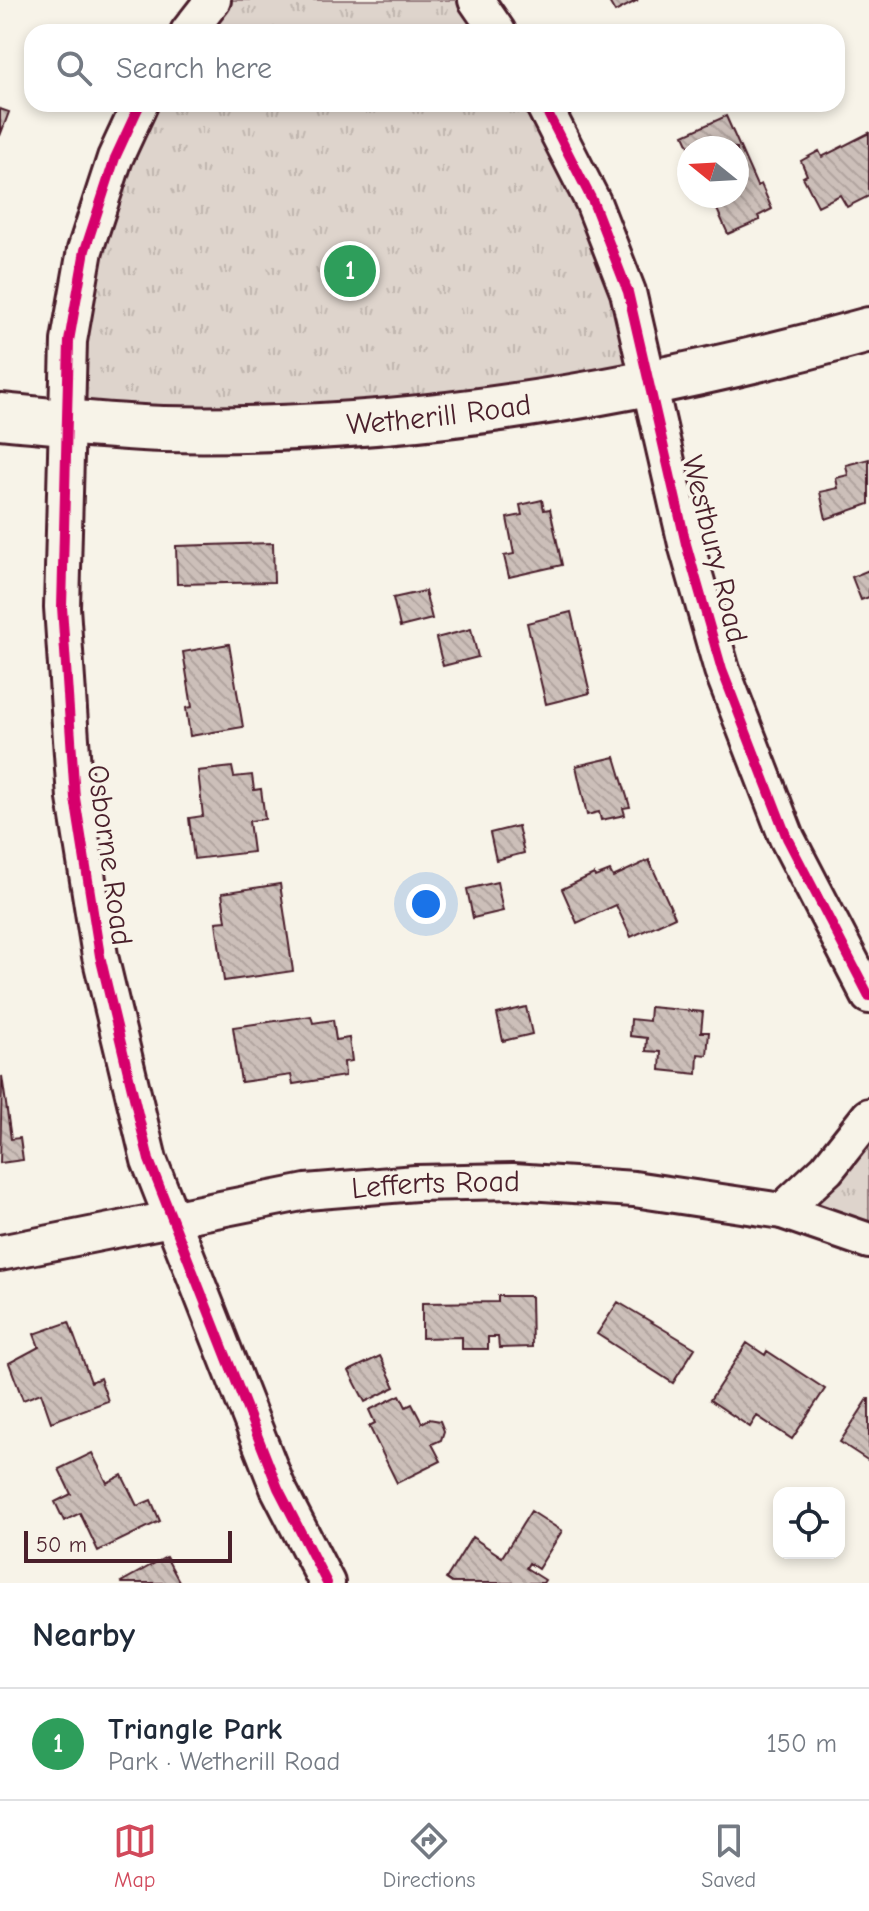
<!DOCTYPE html>
<html lang="en">
<head>
<meta charset="utf-8">
<style>
	:root { --surface:#fff; --page:#f6f6f7; --text:#1f2937; --muted:#747a83; --line:#e0e1e3; --accent:#d1495b }
	body { margin:0; font-family:"Comic Neue",sans-serif; background:var(--page); color:var(--text) }
	.controls { position:absolute; right:24px; bottom:24px; display:grid; overflow:hidden; border-radius:16px; box-shadow:0 4px 12px #0003 }
	.controls button { width:72px; height:72px; display:grid; place-items:center; padding:0; border:0; border-bottom:2px solid var(--line); background:var(--surface); color:var(--text); font:40px sans-serif }
	.compass { position:absolute; left:677px; top:136px; width:72px; height:72px; border-radius:50%; background:var(--surface); box-shadow:0 4px 12px #0003; rotate:288deg }
	.scale { position:absolute; left:24px; bottom:20px; width:208px; box-sizing:border-box; padding-left:8px; border:4px solid #4a1f2b; border-top:0; font-size:22px; line-height:28px; white-space:nowrap; color:#4a1f2b; -webkit-text-stroke:6px #f7f3e8; paint-order:stroke }
	.you { position:absolute; left:426px; top:904px; width:28px; height:28px; margin:-20px; border:6px solid #fff; border-radius:50%; background:#1a73e8; box-shadow:0 0 0 12px #1a73e833 }
	.badge { display:grid; place-items:center; width:52px; height:52px; border-radius:50%; background:var(--accent); color:#fff; font-size:26px; font-weight:700 }
	.pin { position:absolute; translate:-50% -50%; border:4px solid #fff; box-shadow:0 2px 8px #0006 }
	.list { margin:0; padding:0; list-style:none }
	h2 { display:flex; justify-content:space-between; align-items:center; height:104px; margin:0; padding:0 32px; font-size:34px }
	h2 small { font-size:26px; font-weight:400; color:var(--muted) }
	.list li { display:grid; grid-template-columns:52px 1fr auto; gap:24px; align-items:center; box-sizing:border-box; height:112px; padding:0 32px; border-top:2px solid var(--line) }
	.list b { display:block; font-size:30px; white-space:nowrap }
	.list p { margin:0; font-size:26px; white-space:nowrap; color:var(--muted) }
	.list em { font-size:26px; font-style:normal; color:var(--muted) }
	.icon { flex:none; width:44px; height:44px; fill:none; stroke:currentColor; stroke-width:2; stroke-linecap:round; stroke-linejoin:round }
	.map { position:relative; flex:none; width:869px; height:1583px; overflow:hidden }
	.search { position:absolute; background:var(--surface); box-shadow:0 4px 12px #0003; left:24px; right:24px; top:24px; height:88px; display:flex; align-items:center; gap:20px; box-sizing:border-box; padding:0 28px; border-radius:24px; color:var(--muted); font-size:30px }
	.sheet { height:216px; background:var(--surface) }
	nav { display:flex; justify-content:space-around; align-items:center; box-sizing:border-box; height:112px; border-top:2px solid var(--line); background:var(--surface); font-size:22px; color:var(--muted) }
	nav a { display:grid; justify-items:center; gap:4px }
	nav .on { color:var(--accent) }
	.map>svg:first-child { display:block }
	.park { fill:url(#park-tufts); stroke:#947a7c; stroke-width:2 }
	.building { fill:url(#building-back-hatch); stroke:#4a1f2b; stroke-width:2 }
	.lines { fill:none; stroke-linecap:round; stroke-linejoin:round }
	.street-casing { stroke:#4a1f2b; stroke-width:40 }
	.secondary-casing { stroke:#4a1f2b; stroke-width:50 }
	.street { stroke:#f7f3e8; stroke-width:34 }
	.secondary { stroke:#f7f3e8; stroke-width:44 }
	.cycleway-casing { stroke:#f7f3e8; stroke-width:15 }
	.cycleway { stroke:#d6006c; stroke-width:10 }
	.labels { text-anchor:middle; stroke-width:8; stroke-linejoin:round; paint-order:stroke }
	.street-label { font-size:30px; fill:#4a1f2b; stroke:#f7f3e8 }
</style>
</head>
<body>
<div class="map">
<svg width="869" height="1583" viewBox="0 0 869 1583">
	<defs>
		<pattern id="park-tufts" width="24" height="20" patternUnits="userSpaceOnUse" patternTransform="scale(2)"><rect width="24" height="20" fill="#ded4cc"/><path d="M3 7l-1-3M5 7V3M7 7l1-3M15 17l-1-3M17 17v-4M19 17l1-3" fill="none" stroke="#c0b6af"/></pattern>
		<pattern id="building-back-hatch" width="6" height="6" patternUnits="userSpaceOnUse" patternTransform="scale(2)"><rect width="6" height="6" fill="#ccbfb9"/><path d="M-1 5l2 2M0 0l6 6M5-1l2 2" fill="none" stroke="#b1a49f"/></pattern>
	</defs>
	<rect width="100%" height="100%" fill="#f7f3e8"/>
	<filter id="ink" filterUnits="userSpaceOnUse"><feTurbulence type="fractalNoise" baseFrequency=".0125" numOctaves="2"/><feDisplacementMap in="SourceGraphic" scale="16" xChannelSelector="R" yChannelSelector="G"/><feConvolveMatrix kernelMatrix="1 2 1 2 8 2 1 2 1" color-interpolation-filters="sRGB"/></filter>
	<g filter="url(#ink)">
		<path class="park" d="M 213,0 L 476,0 L 498,32 L 188,32 Z
			M 140,104 L 543,104 L 650,382 L 67,422 L 69,341 Z
			M 869,1116 L 869,1241 L 782,1211 Z"/>
		<path class="building" d="M 608,0 L 638,0 L 615,12 Z
			M 0,109 L 9,112 L 0,136 Z
			M 726,116 L 757,186 L 761,184 L 772,209 L 758,216 L 760,220 L 728,234 L 711,196 L 737,196 L 737,148 L 690,148 L 684,135 Z
			M 869,133 L 869,196 L 847,207 L 840,195 L 818,206 L 803,177 L 807,175 L 801,161 L 819,151 L 822,157 Z
			M 869,459 L 869,504 L 826,519 L 820,492 L 838,488 L 836,478 L 848,475 L 846,465 Z
			M 542,500 L 544,510 L 550,509 L 562,565 L 509,577 L 504,556 L 514,554 L 507,518 L 522,515 L 520,505 Z
			M 273,543 L 274,582 L 177,584 L 176,546 Z
			M 869,570 L 869,597 L 861,600 L 852,577 Z
			M 425,591 L 432,619 L 400,627 L 393,598 Z
			M 571,612 L 590,693 L 546,704 L 527,623 Z
			M 471,629 L 478,657 L 443,666 L 436,638 Z
			M 229,644 L 243,727 L 190,736 L 186,708 L 192,707 L 183,652 Z
			M 615,757 L 630,807 L 623,808 L 625,815 L 601,820 L 599,812 L 587,815 L 576,766 Z
			M 232,767 L 234,777 L 252,775 L 254,790 L 261,789 L 265,819 L 249,821 L 253,852 L 194,859 L 189,818 L 203,816 L 198,771 Z
			M 518,826 L 524,853 L 496,860 L 490,833 Z
			M 649,860 L 675,917 L 631,937 L 616,905 L 577,923 L 562,889 L 594,874 L 595,877 L 610,871 L 613,877 Z
			M 497,882 L 503,911 L 473,918 L 467,889 Z
			M 280,884 L 293,971 L 224,981 L 216,922 L 226,921 L 222,893 Z
			M 526,1007 L 532,1034 L 503,1041 L 497,1014 Z
			M 650,1007 L 703,1012 L 701,1032 L 709,1032 L 707,1055 L 698,1054 L 697,1074 L 660,1070 L 661,1052 L 646,1051 L 647,1038 L 630,1036 L 631,1019 L 649,1021 Z
			M 311,1016 L 313,1023 L 333,1020 L 336,1040 L 349,1038 L 352,1061 L 344,1062 L 345,1076 L 293,1084 L 291,1075 L 241,1082 L 233,1027 Z
			M 2,1076 L 11,1139 L 20,1138 L 23,1160 L 0,1163 Z
			M 498,1296 L 531,1296 L 532,1347 L 499,1348 L 498,1337 L 488,1337 L 488,1349 L 462,1349 L 462,1337 L 422,1338 L 422,1303 L 498,1302 Z
			M 618,1302 L 695,1348 L 673,1383 L 597,1334 Z
			M 69,1322 L 91,1382 L 100,1378 L 108,1401 L 51,1422 L 41,1393 L 23,1400 L 9,1363 L 39,1347 L 34,1334 Z
			M 747,1343 L 765,1355 L 767,1351 L 825,1389 L 792,1439 L 757,1416 L 750,1427 L 710,1400 Z
			M 380,1356 L 395,1387 L 365,1402 L 349,1371 Z
			M 400,1395 L 406,1407 L 412,1404 L 422,1423 L 429,1419 L 440,1421 L 444,1431 L 441,1440 L 432,1444 L 441,1461 L 397,1483 L 369,1426 L 375,1423 L 369,1410 Z
			M 868,1399 L 869,1399 L 869,1461 L 840,1442 Z
			M 92,1453 L 107,1483 L 122,1475 L 137,1506 L 151,1500 L 160,1521 L 98,1551 L 80,1513 L 64,1521 L 55,1502 L 71,1494 L 59,1469 Z
			M 531,1511 L 562,1531 L 538,1569 L 529,1563 L 526,1568 L 545,1580 L 543,1583 L 452,1583 L 446,1579 L 472,1537 L 502,1557 Z
			M 166,1557 L 180,1583 L 122,1583 L 121,1582 Z"/>
		<g class="lines">
			<defs>
				<g id="street">
					<path d="M 476,0 L 498,32"/>
					<path d="M 188,32 L 213,0"/>
					<path d="M 140,104 L 115,158 L 85,250 L 69,341 L 62,607 L 75,798 L 100,956 L 149,1160 L 278,1488 L 327,1583"/>
					<path d="M 543,104 L 593,202 L 628,292 L 686,544 L 722,670 L 787,838 L 869,996"/>
					<path d="M 782,1211 L 827,1169 L 869,1116"/>
					<path id="s1" d="M 0,1253 L 306,1192 L 416,1183 L 513,1181 L 634,1189 L 782,1211 L 869,1241"/>
				</g>
				<g id="secondary">
					<path id="s2" d="M 0,416 C 54,421 109,427 163,429 C 402,434 640,394 869,330"/>
				</g>
			</defs>
			<use href="#street" class="street-casing"/>
			<use href="#secondary" class="secondary-casing"/>
			<use href="#street" class="street"/>
			<use href="#secondary" class="secondary"/>
			<defs>
				<path id="cycleway" d="M 140,104 L 115,158 L 85,250 L 69,341 L 62,607 L 75,798 L 100,956 L 149,1160 L 278,1488 L 327,1583
					M 543,104 L 593,202 L 628,292 L 686,544 L 722,670 L 787,838 L 869,996"/>
			</defs>
			<use href="#cycleway" class="cycleway-casing"/>
			<use href="#cycleway" class="cycleway"/>
		</g>
	</g>
	<g class="labels">
		<g class="street-label">
			<text dy="10" stroke="none"><textPath href="#s2" startOffset="440">Wetherill Road</textPath></text>
			<text transform="translate(715 549) rotate(76)" y="10">Westbury Road</text>
			<text transform="translate(110 855) rotate(82)" y="10">Osborne Road</text>
			<text dy="10" stroke="none"><textPath href="#s1" startOffset="442">Lefferts Road</textPath></text>
		</g>
	</g>
</svg>
<div class="controls">
<button><svg class="icon" aria-label="locate" viewBox="0 0 24 24"><circle cx="12" cy="12" r="6"/><path d="M12 2v4M12 18v4M2 12h4M18 12h4"/></svg></button>
</div>
<svg class="compass" viewBox="-18 -18 36 36"><path d="M0-13l5 13h-10z" fill="#e53935"/><path d="M0 13l5-13h-10z" fill="#747a83"/></svg>
<div class="scale">50 m</div>
<div class="you"></div>
<div class="pin badge" style="left:350px;top:271px;background:#2e9e5b">1</div>
<div class="search"><svg class="icon" aria-label="search" viewBox="0 0 24 24"><circle cx="10" cy="10" r="6"/><path d="M15 15l6 6"/></svg>Search here</div>
</div>
<section class="sheet">
<h2>Nearby<small></small></h2>
<ul class="list">
<li><span class="badge" style="background:#2e9e5b">1</span><div><b>Triangle Park</b><p>Park · Wetherill Road</p></div><em>150 m</em></li>
</ul>
</section>
<nav>
<a class="on"><svg class="icon" aria-label="map" viewBox="0 0 24 24"><path d="M3 6l6-2 6 2 6-2v14l-6 2-6-2-6 2zM9 4v14M15 6v14"/></svg>Map</a>
<a><svg class="icon" aria-label="directions" viewBox="0 0 24 24"><path d="M12 3l9 9-9 9-9-9zM9 14v-3h6M13 9l2 2-2 2"/></svg>Directions</a>
<a><svg class="icon" aria-label="saved" viewBox="0 0 24 24"><path d="M7 4h10v16l-5-4-5 4z"/></svg>Saved</a>
</nav>
</body>
</html>
